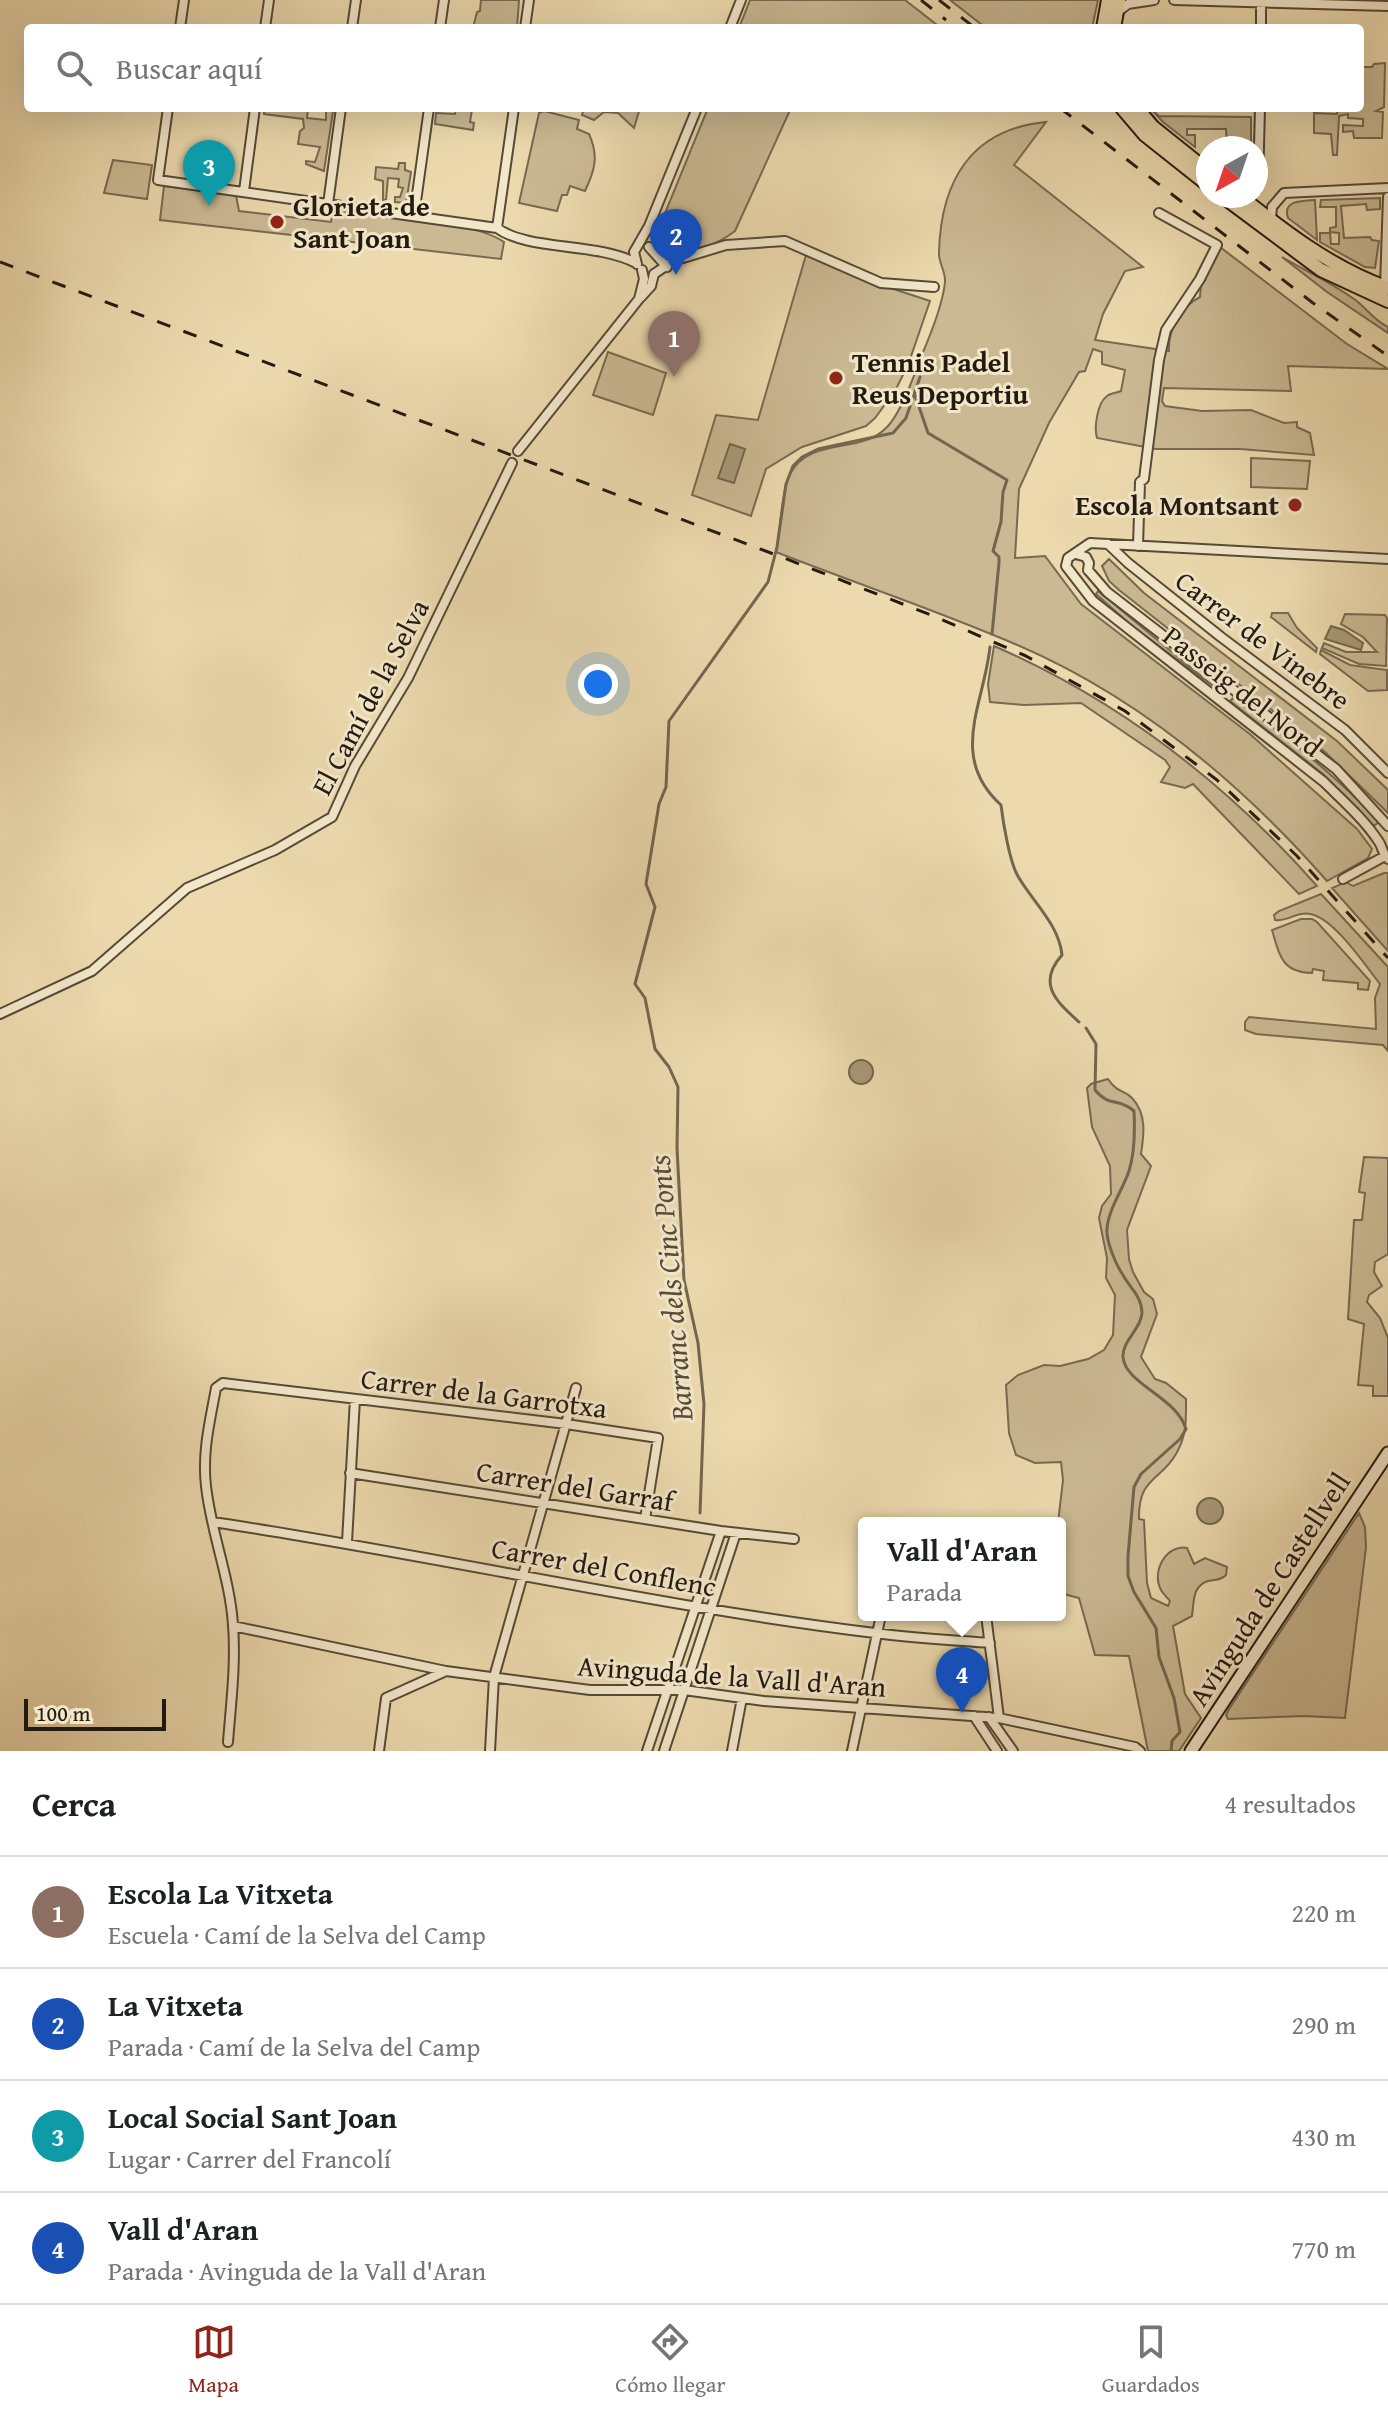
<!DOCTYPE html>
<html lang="es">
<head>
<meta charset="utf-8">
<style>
	:root { --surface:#fff; --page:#f6f6f6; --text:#202124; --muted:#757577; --line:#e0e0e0; --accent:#8f2418 }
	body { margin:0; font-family:"Gentium Book Plus",serif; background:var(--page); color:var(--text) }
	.compass { position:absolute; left:1196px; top:136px; width:72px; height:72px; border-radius:50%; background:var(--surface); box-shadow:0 8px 32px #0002; rotate:220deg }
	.scale { position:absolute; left:24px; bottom:20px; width:142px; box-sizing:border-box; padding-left:8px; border:4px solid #241a0f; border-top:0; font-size:22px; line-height:28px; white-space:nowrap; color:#241a0f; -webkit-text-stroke:6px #f3e7ca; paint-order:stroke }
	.you { position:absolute; left:598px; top:684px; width:28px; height:28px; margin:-20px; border:6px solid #fff; border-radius:50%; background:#1a73e8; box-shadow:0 0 0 12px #1a73e833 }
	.badge { display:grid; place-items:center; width:52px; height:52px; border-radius:50%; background:var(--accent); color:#fff; font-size:26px; font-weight:700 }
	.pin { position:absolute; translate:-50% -66px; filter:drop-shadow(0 2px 4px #0008) }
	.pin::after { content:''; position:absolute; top:42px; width:28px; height:24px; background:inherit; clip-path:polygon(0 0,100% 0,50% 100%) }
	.popup { position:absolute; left:858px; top:1517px; width:208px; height:104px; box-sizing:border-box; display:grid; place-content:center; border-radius:8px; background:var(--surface); filter:drop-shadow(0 2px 6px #0005); font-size:26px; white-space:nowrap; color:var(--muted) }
	.popup b { font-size:30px; color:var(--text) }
	.popup::after { content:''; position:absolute; left:50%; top:100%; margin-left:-16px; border:16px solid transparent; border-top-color:var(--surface) }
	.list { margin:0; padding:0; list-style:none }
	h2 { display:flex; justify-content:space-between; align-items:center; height:104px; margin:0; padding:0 32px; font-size:34px }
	h2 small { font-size:26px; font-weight:400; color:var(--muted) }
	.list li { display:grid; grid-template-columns:52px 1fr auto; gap:24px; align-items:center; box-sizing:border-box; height:112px; padding:0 32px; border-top:2px solid var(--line) }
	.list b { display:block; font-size:30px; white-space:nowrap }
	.list p { margin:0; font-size:26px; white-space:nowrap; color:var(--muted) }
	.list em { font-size:26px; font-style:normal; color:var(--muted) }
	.icon { flex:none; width:44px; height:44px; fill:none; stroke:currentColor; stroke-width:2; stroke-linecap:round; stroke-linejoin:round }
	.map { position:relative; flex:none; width:1388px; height:1751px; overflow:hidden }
	.search { position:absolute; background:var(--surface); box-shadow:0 8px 32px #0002; left:24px; right:24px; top:24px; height:88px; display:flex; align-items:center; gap:20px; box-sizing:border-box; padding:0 28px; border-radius:8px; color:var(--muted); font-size:30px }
	.sheet { height:552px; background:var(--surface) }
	nav { display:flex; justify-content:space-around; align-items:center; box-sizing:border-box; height:112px; border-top:2px solid var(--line); background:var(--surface); font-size:22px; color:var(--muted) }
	nav a { display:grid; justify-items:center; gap:4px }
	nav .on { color:var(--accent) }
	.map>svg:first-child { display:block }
	.green { fill:#cab993; stroke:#776a51; stroke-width:2 }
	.water { fill:#a89978; stroke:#73664e; stroke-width:2 }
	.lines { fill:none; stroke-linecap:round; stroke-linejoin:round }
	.stream { stroke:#73664e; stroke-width:3 }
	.street-casing { stroke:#564a37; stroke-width:12 }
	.secondary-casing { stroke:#241a0f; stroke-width:15 }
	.primary-casing { stroke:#241a0f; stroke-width:16 }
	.street { stroke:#f3e7ca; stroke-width:8 }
	.secondary { stroke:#f3e7ca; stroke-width:11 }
	.primary { stroke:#ecdaae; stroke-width:12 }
	.rail { stroke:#241a0f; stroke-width:3; stroke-dasharray:14 14; stroke-linecap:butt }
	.poi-dot { fill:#8f2418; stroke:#f3e7ca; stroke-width:3 }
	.labels { text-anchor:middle; stroke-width:6; stroke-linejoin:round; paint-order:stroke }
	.poi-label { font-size:28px; font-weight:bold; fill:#241a0f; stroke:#f3e7ca; text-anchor:start }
	.street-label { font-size:28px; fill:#241a0f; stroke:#f3e7ca }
	.water-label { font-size:30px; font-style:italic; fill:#594d39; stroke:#f3e7ca }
</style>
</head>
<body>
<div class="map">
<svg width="1388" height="1751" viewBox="0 0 1388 1751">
	<rect width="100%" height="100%" fill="#ecdaae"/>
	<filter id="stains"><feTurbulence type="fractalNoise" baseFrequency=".0025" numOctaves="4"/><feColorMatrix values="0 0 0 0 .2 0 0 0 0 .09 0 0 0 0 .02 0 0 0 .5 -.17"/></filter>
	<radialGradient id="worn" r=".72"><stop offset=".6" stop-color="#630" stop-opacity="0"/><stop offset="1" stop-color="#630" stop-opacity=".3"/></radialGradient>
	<path class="green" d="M 481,0 L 519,0 L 517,28 L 473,28 L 477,12 L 480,11 Z
		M 750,0 L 905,0 L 941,28 L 739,28 Z
		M 950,0 L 1098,0 L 1092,28 L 986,28 Z
		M 1385,63 L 1384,107 L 1376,111 L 1383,112 L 1382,138 L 1354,138 L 1353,131 L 1343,132 L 1343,125 L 1363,126 L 1363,119 L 1348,118 L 1348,114 L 1339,116 L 1337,155 L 1333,155 L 1331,134 L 1314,133 L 1314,113 L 1337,114 L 1338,108 L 1360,108 L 1360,67 L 1372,67 L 1374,64 Z
		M 264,108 L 308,108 L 307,118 L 326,120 L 326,108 L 333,111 L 324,171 L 306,164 L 306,161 L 315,162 L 320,147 L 298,144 L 300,131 L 304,128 L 303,119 L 264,114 Z
		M 456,108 L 481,108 L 481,111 L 472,109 L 470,122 L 474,123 L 473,130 L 435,124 L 436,113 L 455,114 Z
		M 584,108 L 640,108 L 634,128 L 618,113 L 604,112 L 594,120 L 582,115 Z
		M 708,108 L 791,108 L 735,231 C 713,248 653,275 661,223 Z
		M 1150,108 L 1159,116 L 1251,117 L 1251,148 L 1227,146 L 1226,129 L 1187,129 L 1187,135 L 1195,135 L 1195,147 L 1163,122 Z
		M 544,111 L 579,120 L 577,129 L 589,134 C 599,156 595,170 585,191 L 570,186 L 567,195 L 562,195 L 557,211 L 519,203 L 539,113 Z
		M 1046,122 L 1014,165 L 1143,267 L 1125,271 L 1103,314 L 1095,340 L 1169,351 C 1168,330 1180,307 1200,297 L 1201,284 L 1220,247 L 1347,344 L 1388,369 L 1288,366 L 1291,391 L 1164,388 L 1162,401 L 1165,406 L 1202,411 L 1251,410 L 1284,423 L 1297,422 L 1297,427 L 1310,433 L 1314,455 L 1240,449 L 1156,449 L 1097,438 C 1094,428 1097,403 1107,396 C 1111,393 1117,393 1121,391 L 1125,370 L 1102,364 L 1102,352 L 1093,349 L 1085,371 L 1079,372 L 1049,423 L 1019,489 L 1015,558 L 1045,556 L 1081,604 L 1251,735 L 1357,829 L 1372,849 L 1368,858 L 1327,881 C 1240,782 1137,696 1015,644 C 936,610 855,583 776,552 C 781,529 781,493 790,474 C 810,436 860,455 886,428 C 900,415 914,376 921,357 C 930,336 943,304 945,282 C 946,272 938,262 939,252 C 941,181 971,129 1046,122 Z
		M 113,160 L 152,165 L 147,199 L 104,193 Z
		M 399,163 L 405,163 L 405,170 L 411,172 L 406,203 L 395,202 L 395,197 L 400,197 L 403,188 L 398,187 L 399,179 L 388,178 L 386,200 L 383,200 L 383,181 L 375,179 L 376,167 L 398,169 Z
		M 164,186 L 236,195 L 239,211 L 331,222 L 333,212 L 338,209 C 380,215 472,220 504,242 L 501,259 L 160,220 Z
		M 1380,198 L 1380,209 L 1367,210 L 1366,204 L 1341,206 L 1344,238 L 1370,237 L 1372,240 L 1379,241 L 1375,268 L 1365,267 L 1320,242 L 1320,233 L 1330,233 L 1331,244 L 1339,244 L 1339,233 L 1330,232 L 1330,228 L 1336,227 L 1336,207 L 1320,207 L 1321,200 Z
		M 1315,200 L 1317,240 L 1288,218 C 1282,200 1302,201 1315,200 Z
		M 806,255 L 854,276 L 930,301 L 908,365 L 895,391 L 875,418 L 866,426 L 802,447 L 766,469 L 751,516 L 692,495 L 716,415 L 758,420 Z
		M 1282,257 C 1306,271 1332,283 1354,299 C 1367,308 1373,320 1388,327 L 1388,333 L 1327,292 Z
		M 608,352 L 666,373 L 653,415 L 593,395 Z
		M 1251,458 L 1310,461 L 1307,489 L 1251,487 Z
		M 1109,559 L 1144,593 L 1337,741 L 1388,790 L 1388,813 L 1325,752 L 1119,590 L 1109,581 L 1102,566 Z
		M 1098,591 L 1217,689 L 1131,625 L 1096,594 Z
		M 1272,613 L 1288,613 L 1297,628 L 1317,648 L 1316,652 L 1271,617 Z
		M 1345,614 L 1385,615 L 1387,618 L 1386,666 L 1359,664 L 1322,648 L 1324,643 L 1346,652 L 1377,652 L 1363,637 L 1341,624 Z
		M 994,646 C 1120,701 1227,784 1317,886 L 1299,894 L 1193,784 L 1185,788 L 1161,782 L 1170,767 L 1165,760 L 1081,703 L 1024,705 L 990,702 L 988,684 Z
		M 1321,650 L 1350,665 L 1387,670 L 1387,690 L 1368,691 L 1320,654 Z
		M 1233,698 C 1285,735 1336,775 1379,822 L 1374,826 L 1323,774 L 1230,701 Z
		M 1384,873 L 1388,873 L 1388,951 L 1332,888 L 1346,882 L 1353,886 Z
		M 1321,894 L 1388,967 L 1388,1051 L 1383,1045 L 1256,1034 L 1245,1030 L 1245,1022 L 1249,1017 L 1376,1029 L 1375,998 L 1380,984 C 1365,965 1334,918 1310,914 C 1298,911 1287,922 1275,920 L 1274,915 L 1279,911 Z
		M 1301,919 L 1312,919 L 1317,922 L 1370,981 L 1368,990 L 1358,989 L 1358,983 L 1323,980 L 1324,971 L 1313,969 L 1312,973 C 1282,972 1280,957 1272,930 Z
		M 1108,1079 C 1118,1094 1124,1089 1132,1098 C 1147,1114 1144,1135 1141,1154 L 1151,1166 L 1127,1230 L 1129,1259 L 1133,1272 L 1144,1292 L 1153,1299 L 1157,1314 L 1141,1357 L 1155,1379 L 1166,1383 L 1186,1399 C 1186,1420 1187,1435 1176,1454 C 1161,1481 1138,1477 1139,1519 L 1144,1520 L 1147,1583 L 1151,1598 L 1168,1606 L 1170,1601 C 1167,1597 1163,1594 1161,1590 C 1151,1572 1166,1544 1187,1548 L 1194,1564 L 1205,1558 L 1227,1567 L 1226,1575 C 1220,1581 1216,1579 1208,1581 C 1192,1586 1194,1603 1192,1616 L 1173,1626 L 1185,1694 L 1201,1718 L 1179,1751 L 1148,1751 L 1129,1656 L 1095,1655 L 1079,1598 L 1060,1593 L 1060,1523 L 1058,1523 L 1063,1480 L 1061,1462 L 1035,1463 L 1016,1455 L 1009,1433 L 1006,1385 L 1018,1375 L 1044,1365 L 1060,1366 L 1088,1359 L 1104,1350 L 1113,1335 L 1115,1295 L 1106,1278 L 1107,1258 L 1099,1218 L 1102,1206 L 1111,1194 L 1110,1166 L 1092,1127 L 1087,1088 L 1091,1084 Z
		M 1364,1157 L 1388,1158 L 1388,1254 L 1375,1262 L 1374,1272 L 1382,1286 L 1369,1295 L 1367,1302 L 1380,1318 L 1388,1338 L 1388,1396 L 1373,1396 L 1373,1386 L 1358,1385 L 1364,1324 L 1348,1319 L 1354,1220 L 1362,1220 L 1365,1193 L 1359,1192 Z
		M 1359,1513 L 1365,1527 L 1366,1547 L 1345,1718 L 1303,1716 L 1228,1719 L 1226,1715 L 1229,1709 Z"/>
	<path class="water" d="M 730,444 L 745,449 L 734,483 L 718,478 Z
		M 1331,626 L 1344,630 L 1363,643 L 1361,650 L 1325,639 Z
		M849 1072a12 12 0 1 1 24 0a12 12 0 1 1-24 0Z
		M1197 1511a13 13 0 1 1 26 0a13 13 0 1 1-26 0Z"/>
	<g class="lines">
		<path class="stream" d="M 915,395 L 928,433 L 1007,480 L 1003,492 L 1001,522 L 993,551 L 999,557 L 999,563 L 992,634
			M 990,647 C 984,704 948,757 1001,805 C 1003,822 1010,865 1019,878 C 1034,903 1059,925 1062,955 C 1036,984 1057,1002 1079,1022
			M 1086,1028 L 1096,1044 L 1095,1090 C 1110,1108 1118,1097 1134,1111 C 1135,1131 1135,1152 1129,1171 C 1123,1189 1108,1210 1107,1229 C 1106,1241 1116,1265 1123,1275 C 1130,1288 1142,1297 1142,1313 C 1141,1329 1122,1341 1123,1357 C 1125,1384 1177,1397 1186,1429 L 1180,1439 L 1141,1474 L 1134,1487 L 1128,1556 L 1128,1576 L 1134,1592 L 1156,1628 L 1159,1657 L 1174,1698 L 1180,1732 L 1172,1741 L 1171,1751
			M 700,1513 L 704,1404 L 698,1343 L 684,1280 L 677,1148 L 678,1087 L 669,1067 L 655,1049 L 645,998 L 635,984 L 655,907 L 646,884 L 659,804 L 666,787 L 669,721 L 768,582 L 777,547 L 786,484 L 793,466 L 802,457 L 818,449 L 893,433 L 906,418 L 920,377"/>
		<defs>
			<path id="street" d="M 1174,0 L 1388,6
				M 1116,13 L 1128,4 L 1154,0
				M 180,28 L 184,0
				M 265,28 L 269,0
				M 352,28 L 356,0
				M 440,28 L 444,0
				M 525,28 L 529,0
				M 730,28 L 741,0
				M 1261,28 L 1261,0
				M 168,108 L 158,180 L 497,228 C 528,251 596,242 636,263
				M 1256,190 L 1258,184 L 1260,108
				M 244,191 L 255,108
				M 328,204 L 341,108
				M 414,216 L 429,108
				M 1271,220 L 1272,207 L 1284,193 L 1388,188
				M 497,228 L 514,108
				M 649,247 L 667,267
				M 637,264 L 634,252 L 649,226 L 697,108
				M 654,274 L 673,261 L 726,245 L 785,241 L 881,283 L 934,287
				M 1385,287 L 1388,197
				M 641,297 L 651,286 L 654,274
				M 518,451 L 639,299 L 644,279 L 642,270
				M 1108,544 L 1128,563 L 1221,637 L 1345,730 L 1388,773
				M 1138,546 L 1140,482 L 1144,479 L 1159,360 L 1166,330 L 1200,279 L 1217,245 L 1159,213
				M 1076,554 L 1086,557 L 1089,563 L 1088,570
				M 1388,559 L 1090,543 L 1068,558 L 1066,566 L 1093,601 L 1324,782 C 1343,801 1364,819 1379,842 C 1383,848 1382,853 1388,859
				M 1088,570 L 1107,592 L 1336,769 L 1388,826
				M 1343,879 L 1385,856
				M 0,1014 L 92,971 L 187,888 L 275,850 L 332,817 L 355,766 L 408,678 L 512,463
				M 350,1473 L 721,1531 L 794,1539
				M 213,1522 C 434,1555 653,1606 875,1633 C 913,1638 951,1640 990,1643
				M 347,1542 L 355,1399
				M 986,1615 L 999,1718
				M 233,1626 L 446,1671
				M 974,1716 L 997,1751
				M 989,1717 L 1013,1751
				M 228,1742 C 231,1703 236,1664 233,1625 C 230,1578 211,1533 206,1486 C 202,1452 210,1421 216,1388 L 223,1383 L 566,1424 L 658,1438 L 645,1519
				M 379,1751 L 386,1698 L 446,1671 L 590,1690 L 684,1690 L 764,1701 L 999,1718 L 1135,1747 L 1140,1751
				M 490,1751 L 494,1677 L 576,1388
				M 647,1751 L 721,1531
				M 664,1751 L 736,1533
				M 732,1751 L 742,1698
				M 852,1751 L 881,1615"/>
			<path id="secondary" d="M 1191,1751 L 1388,1453"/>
			<path id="primary" d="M 1103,28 L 1108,0
				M 1114,28 L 1119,0
				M 1122,108 L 1145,135 L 1208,185
				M 1137,108 L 1153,127 L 1208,171
				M 1222,196 L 1321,270 L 1388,301
				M 1240,196 C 1287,233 1332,268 1388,288"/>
		</defs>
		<use href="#street" class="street-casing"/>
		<use href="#secondary" class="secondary-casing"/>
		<use href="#primary" class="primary-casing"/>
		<use href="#street" class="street"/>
		<use href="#secondary" class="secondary"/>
		<use href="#primary" class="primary"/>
		<path class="rail" d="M 921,0 L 946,20
			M 939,0 L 975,28
			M 1060,108 L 1313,303 L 1388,356
			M 0,262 L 784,558 L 931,615 L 1026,656 L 1125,711 L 1217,780 L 1297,856 L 1388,958"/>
	</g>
	<g class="poi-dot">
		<circle cx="277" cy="222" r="8"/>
		<circle cx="836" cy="378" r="8"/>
		<circle cx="1295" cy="505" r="8"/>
	</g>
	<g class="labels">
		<g class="poi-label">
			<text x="293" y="216">Glorieta de<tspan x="293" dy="32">Sant Joan</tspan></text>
			<text x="852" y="372">Tennis Padel<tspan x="852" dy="32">Reus Deportiu</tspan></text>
			<text x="1279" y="515" text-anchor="end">Escola Montsant</text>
		</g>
		<g class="street-label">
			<text transform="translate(1263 640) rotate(37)" y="10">Carrer de Vinebre</text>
			<text transform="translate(1243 691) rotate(38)" y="10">Passeig del Nord</text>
			<text transform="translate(370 697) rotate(-62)" y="10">El Camí de la Selva</text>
			<text transform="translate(484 1393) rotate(7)" y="10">Carrer de la Garrotxa</text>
			<text transform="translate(575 1486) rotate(9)" y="10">Carrer del Garraf</text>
			<text transform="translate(604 1567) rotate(10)" y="10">Carrer del Conflenc</text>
			<text transform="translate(1269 1589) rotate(-57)" y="10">Avinguda de Castellvell</text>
			<text transform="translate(732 1676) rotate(4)" y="10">Avinguda de la Vall d'Aran</text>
		</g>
		<g class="water-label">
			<text transform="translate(671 1288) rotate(-95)" y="10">Barranc dels Cinc Ponts</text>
		</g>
	</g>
	<rect width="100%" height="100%" filter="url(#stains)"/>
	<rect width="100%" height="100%" fill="url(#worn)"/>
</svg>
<svg class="compass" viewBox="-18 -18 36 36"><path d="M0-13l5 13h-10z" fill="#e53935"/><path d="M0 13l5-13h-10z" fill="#757577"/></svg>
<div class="scale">100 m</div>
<div class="you"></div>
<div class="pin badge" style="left:674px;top:377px;background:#8d6e63">1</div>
<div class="pin badge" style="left:676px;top:275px;background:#1a4fb4">2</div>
<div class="pin badge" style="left:209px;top:206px;background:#0f9aa8">3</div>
<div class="pin badge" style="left:962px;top:1713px;background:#1a4fb4">4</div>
<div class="popup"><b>Vall d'Aran</b>Parada</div>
<div class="search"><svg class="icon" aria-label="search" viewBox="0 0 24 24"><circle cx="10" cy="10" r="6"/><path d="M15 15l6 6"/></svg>Buscar aquí</div>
</div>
<section class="sheet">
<h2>Cerca<small>4 resultados</small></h2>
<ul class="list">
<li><span class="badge" style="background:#8d6e63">1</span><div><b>Escola La Vitxeta</b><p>Escuela · Camí de la Selva del Camp</p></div><em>220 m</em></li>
<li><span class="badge" style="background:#1a4fb4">2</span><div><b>La Vitxeta</b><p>Parada · Camí de la Selva del Camp</p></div><em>290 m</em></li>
<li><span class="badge" style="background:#0f9aa8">3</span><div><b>Local Social Sant Joan</b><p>Lugar · Carrer del Francolí</p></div><em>430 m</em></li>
<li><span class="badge" style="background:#1a4fb4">4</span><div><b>Vall d'Aran</b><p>Parada · Avinguda de la Vall d'Aran</p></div><em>770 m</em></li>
</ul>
</section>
<nav>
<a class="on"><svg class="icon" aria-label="map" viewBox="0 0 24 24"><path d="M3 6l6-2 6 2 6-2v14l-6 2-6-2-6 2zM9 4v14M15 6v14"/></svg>Mapa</a>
<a><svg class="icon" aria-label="directions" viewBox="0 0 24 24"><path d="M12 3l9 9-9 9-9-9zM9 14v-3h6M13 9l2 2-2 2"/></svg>Cómo llegar</a>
<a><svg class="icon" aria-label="saved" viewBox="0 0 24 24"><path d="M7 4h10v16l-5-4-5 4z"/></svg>Guardados</a>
</nav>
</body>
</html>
